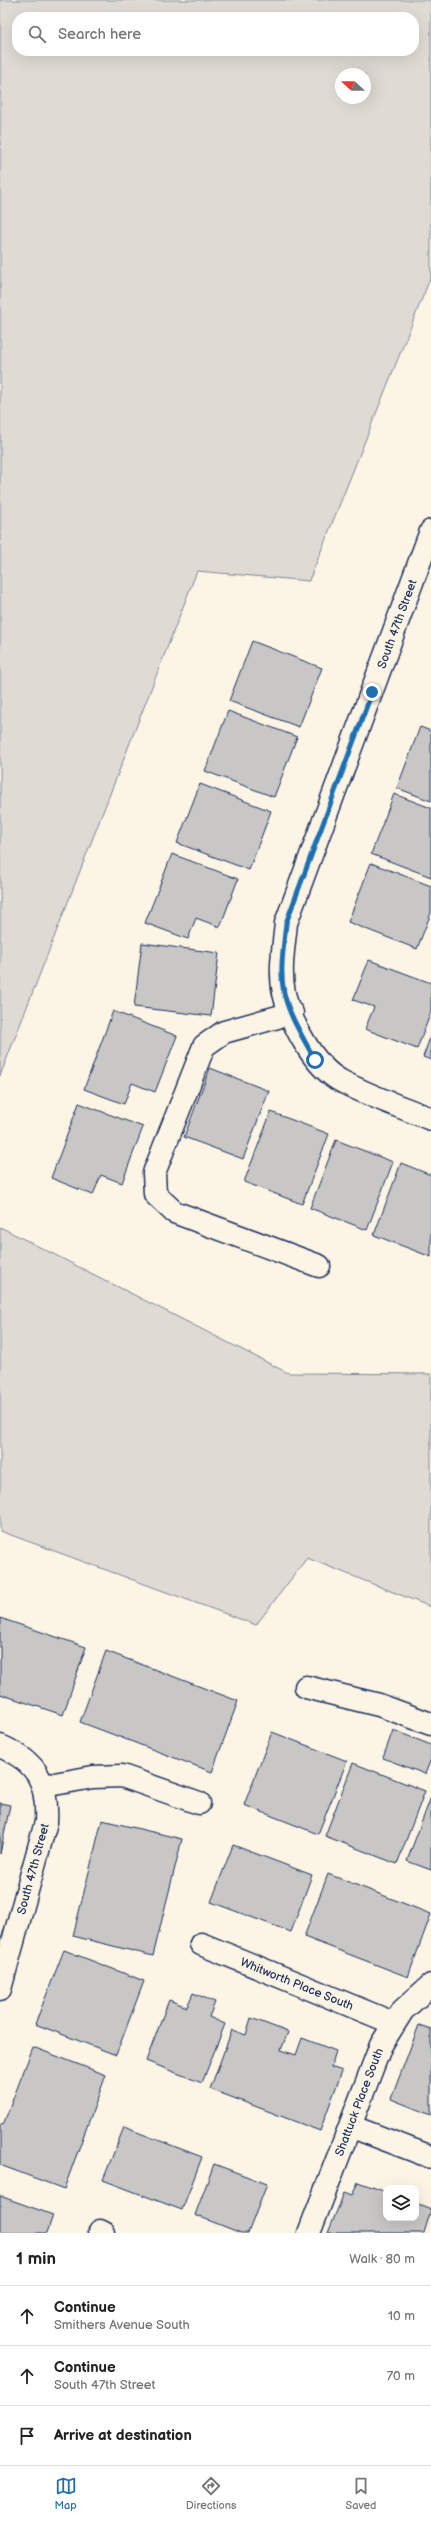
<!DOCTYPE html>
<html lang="en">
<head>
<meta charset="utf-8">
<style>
	:root { --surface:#fff; --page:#f2f2f2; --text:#222; --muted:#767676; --line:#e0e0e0; --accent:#1f6fb2 }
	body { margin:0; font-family:"Balsamiq Sans",sans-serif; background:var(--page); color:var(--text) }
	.controls { position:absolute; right:12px; bottom:12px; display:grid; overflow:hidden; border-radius:8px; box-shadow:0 4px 16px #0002 }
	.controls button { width:36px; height:36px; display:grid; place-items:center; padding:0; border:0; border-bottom:1px solid var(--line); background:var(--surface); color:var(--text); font:20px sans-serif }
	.compass { position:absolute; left:335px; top:68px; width:36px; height:36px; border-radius:50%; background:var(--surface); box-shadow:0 4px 16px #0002; rotate:291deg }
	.stop { position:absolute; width:12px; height:12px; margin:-9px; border:3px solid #1f6fb2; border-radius:50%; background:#fff }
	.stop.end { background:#1f6fb2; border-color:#fff; box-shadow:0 1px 4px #0008 }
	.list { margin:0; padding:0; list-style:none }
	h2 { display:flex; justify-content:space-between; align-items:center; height:52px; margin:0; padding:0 16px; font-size:17px }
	h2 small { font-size:13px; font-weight:400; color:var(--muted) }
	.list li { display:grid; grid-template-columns:26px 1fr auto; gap:12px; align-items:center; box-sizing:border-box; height:60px; padding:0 16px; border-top:1px solid var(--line) }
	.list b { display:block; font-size:15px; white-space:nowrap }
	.list p { margin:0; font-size:13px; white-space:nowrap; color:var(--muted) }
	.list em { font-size:13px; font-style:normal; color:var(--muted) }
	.icon { flex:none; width:22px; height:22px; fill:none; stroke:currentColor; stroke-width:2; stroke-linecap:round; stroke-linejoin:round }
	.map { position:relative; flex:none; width:431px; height:2233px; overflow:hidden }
	.search { position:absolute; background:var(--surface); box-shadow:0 4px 16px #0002; left:12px; right:12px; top:12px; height:44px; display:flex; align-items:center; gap:10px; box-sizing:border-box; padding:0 14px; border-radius:16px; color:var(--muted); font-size:15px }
	.sheet { height:232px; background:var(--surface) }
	nav { display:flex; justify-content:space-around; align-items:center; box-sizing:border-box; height:56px; border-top:1px solid var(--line); background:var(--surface); font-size:11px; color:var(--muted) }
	nav a { display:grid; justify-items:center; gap:2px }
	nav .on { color:var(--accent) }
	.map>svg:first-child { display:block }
	.green { fill:#dfdbd4; stroke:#7d8599; fill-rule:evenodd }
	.building { fill:#c8c7c6; stroke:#1b2f5e }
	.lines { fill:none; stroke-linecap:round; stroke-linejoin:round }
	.minor-casing { stroke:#1b2f5e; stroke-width:25 }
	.minor { stroke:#fcf5e5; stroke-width:22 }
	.route { stroke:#1f6fb2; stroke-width:5 }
	.labels { text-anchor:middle; stroke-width:4; stroke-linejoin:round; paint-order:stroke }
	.street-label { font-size:12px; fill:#1b2f5e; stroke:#fcf5e5 }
</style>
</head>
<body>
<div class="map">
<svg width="431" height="2233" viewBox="0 0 431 2233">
	<rect width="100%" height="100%" fill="#fcf5e5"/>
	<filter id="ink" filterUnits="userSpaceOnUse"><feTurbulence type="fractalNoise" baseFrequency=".025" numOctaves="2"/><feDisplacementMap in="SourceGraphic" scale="8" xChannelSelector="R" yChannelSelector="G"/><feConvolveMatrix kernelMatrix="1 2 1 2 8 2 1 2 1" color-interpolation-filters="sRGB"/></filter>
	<g filter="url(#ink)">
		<path class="green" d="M 0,0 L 431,0 L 431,276 L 309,581 L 197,571 L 0,1076 ZM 17,17 L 414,17 L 414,51 L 17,51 ZM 341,74 L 365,74 L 365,98 L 341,98 Z
			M 0,1227 L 288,1373 L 431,1374 L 431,1607 L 307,1558 L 256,1625 L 0,1531 Z"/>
		<path class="building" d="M 252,641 L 322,668 L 299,727 L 229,701 Z
			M 228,711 L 297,737 L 274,797 L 205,771 Z
			M 420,727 L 431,731 L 431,801 L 397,788 Z
			M 200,784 L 271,811 L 249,870 L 177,843 Z
			M 394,794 L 431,808 L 431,877 L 371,854 Z
			M 172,854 L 238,879 L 220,927 L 196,918 L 188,939 L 145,923 Z
			M 371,863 L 431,886 L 431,913 L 417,949 L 348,922 Z
			M 142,943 L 219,953 L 211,1016 L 134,1007 Z
			M 369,960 L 431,983 L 431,1012 L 417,1049 L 365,1029 L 374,1007 L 353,1000 Z
			M 113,1011 L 177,1036 L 155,1092 L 132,1083 L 124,1104 L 84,1089 Z
			M 431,1035 L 431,1060 L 423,1057 Z
			M 210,1068 L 269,1091 L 243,1159 L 184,1137 Z
			M 79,1103 L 143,1127 L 122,1183 L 101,1175 L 93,1195 L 51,1178 Z
			M 271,1112 L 329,1134 L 302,1204 L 244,1182 Z
			M 336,1140 L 393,1162 L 367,1230 L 310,1208 Z
			M 401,1163 L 431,1175 L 431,1257 L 374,1235 Z
			M 0,1618 L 86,1647 L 63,1715 L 0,1694 Z
			M 106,1651 L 238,1701 L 212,1772 L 80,1722 Z
			M 393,1730 L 431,1745 L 431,1759 L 425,1774 L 383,1758 Z
			M 272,1732 L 347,1761 L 318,1834 L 244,1805 Z
			M 353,1763 L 425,1791 L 397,1864 L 325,1836 Z
			M 431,1797 L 431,1870 L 407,1861 Z
			M 0,1803 L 10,1805 L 0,1854 Z
			M 102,1820 L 182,1839 L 153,1956 L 73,1936 Z
			M 233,1845 L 312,1875 L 291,1932 L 211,1902 Z
			M 328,1874 L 431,1914 L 408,1977 L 304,1937 Z
			M 64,1950 L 144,1981 L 116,2055 L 35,2024 Z
			M 193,1993 L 215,2002 L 209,2017 L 225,2024 L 202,2083 L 146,2061 L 169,2000 L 187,2007 Z
			M 251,2018 L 288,2032 L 281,2050 L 296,2055 L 302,2038 L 336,2051 L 331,2067 L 342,2071 L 320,2131 L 210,2089 L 232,2030 L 246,2035 Z
			M 419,2025 L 431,2029 L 431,2115 L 391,2099 Z
			M 33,2047 L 106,2075 L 64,2189 L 0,2165 L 0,2126 L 1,2124 L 3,2125 Z
			M 124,2127 L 202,2157 L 182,2210 L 103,2180 Z
			M 214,2164 L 267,2184 L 248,2233 L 241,2233 L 195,2215 Z
			M 358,2182 L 386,2192 L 386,2218 L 416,2218 L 416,2204 L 431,2210 L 424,2233 L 328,2233 L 344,2193 L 352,2196 Z
			M 0,2196 L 53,2215 L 47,2233 L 0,2233 Z"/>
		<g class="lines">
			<defs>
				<path id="minor" d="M 431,531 L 286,923 C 284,945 279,970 284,993 C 290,1022 314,1067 341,1081 C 369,1096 401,1107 431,1119
					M 292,1013 L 224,1032 L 204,1046 L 154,1173 L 155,1194 L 174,1212 L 319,1266
					M 306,1687 L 379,1705 L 431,1724
					M 0,1746 C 38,1762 48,1783 46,1822 L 0,1989
					M 43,1786 L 93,1777 L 122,1776 L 199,1803
					M 201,1944 L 393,2023
					M 350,2126 L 431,2157
					M 100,2231 L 104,2233
					M 309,2233 L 381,2045 L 403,2010 L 431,1985"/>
			</defs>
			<use href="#minor" class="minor-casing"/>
			<use href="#minor" class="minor"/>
		</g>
	</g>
	<g class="lines" filter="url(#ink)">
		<path class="route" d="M 315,1060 C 304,1039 289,1016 284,993 C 279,970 284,945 286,923 L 372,692"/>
	</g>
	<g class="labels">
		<g class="street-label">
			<text transform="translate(397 624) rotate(-70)" y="4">South 47th Street</text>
			<text transform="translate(33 1869) rotate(-75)" y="4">South 47th Street</text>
			<text transform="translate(297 1984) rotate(22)" y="4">Whitworth Place South</text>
			<text transform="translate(359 2102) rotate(-69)" y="4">Shattuck Place South</text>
		</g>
	</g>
</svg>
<div class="controls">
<button><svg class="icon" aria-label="layers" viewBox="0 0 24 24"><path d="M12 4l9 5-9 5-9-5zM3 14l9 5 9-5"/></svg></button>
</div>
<svg class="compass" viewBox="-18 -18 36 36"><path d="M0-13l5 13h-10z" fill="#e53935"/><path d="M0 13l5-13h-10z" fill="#767676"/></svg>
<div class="stop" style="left:315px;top:1060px"></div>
<div class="stop end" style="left:372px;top:692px"></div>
<div class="search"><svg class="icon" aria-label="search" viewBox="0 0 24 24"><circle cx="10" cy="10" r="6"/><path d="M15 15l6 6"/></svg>Search here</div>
</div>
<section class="sheet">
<h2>1 min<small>Walk · 80 m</small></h2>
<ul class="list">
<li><svg class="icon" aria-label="ahead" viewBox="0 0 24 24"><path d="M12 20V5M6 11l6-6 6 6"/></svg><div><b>Continue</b><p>Smithers Avenue South</p></div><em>10 m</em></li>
<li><svg class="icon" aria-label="ahead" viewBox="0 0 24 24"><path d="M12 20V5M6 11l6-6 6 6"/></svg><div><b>Continue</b><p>South 47th Street</p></div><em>70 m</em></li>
<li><svg class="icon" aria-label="arrive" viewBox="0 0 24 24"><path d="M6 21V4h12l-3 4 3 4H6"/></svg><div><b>Arrive at destination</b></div></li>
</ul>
</section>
<nav>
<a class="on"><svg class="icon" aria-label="map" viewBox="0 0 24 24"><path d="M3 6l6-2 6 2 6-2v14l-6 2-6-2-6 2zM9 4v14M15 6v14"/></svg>Map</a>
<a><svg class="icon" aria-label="directions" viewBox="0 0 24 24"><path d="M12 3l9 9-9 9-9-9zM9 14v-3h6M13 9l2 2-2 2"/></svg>Directions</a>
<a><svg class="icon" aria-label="saved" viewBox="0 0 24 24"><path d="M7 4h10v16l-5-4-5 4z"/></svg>Saved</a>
</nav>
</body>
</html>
